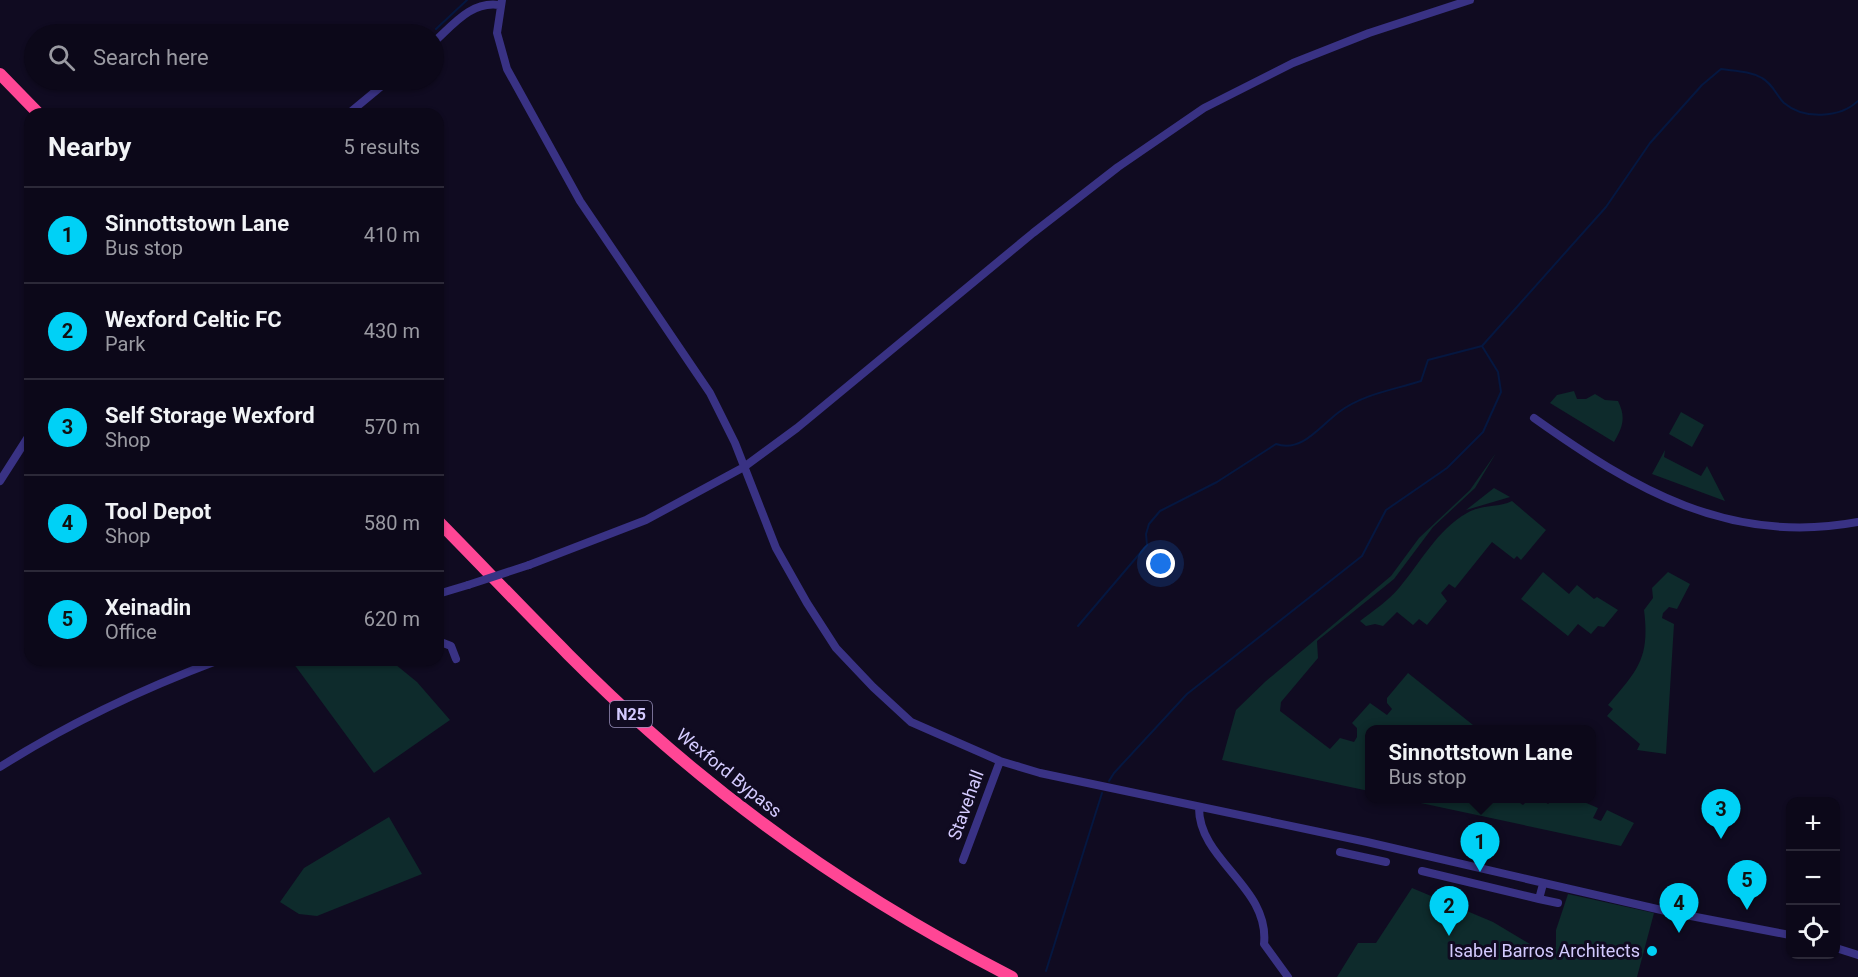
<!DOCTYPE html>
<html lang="en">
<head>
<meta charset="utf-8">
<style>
	:root { --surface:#0c0819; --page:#151122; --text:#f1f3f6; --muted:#9a9aa2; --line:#2c2938; --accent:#00d1f6 }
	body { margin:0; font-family:Roboto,sans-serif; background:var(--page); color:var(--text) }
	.controls { position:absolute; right:18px; bottom:18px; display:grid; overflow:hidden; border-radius:12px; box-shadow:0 2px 4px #0004 }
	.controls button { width:54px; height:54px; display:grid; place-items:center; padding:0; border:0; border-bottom:2px solid var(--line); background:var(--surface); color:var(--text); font:30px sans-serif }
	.you { position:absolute; left:1161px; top:564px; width:21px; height:21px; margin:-15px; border:4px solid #fff; border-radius:50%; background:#1a73e8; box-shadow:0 0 0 9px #1a73e833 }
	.badge { display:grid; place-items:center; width:39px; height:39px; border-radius:50%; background:var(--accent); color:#111; font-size:20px; font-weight:700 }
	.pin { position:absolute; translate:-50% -50px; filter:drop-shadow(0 2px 3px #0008) }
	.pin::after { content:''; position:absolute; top:32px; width:21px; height:18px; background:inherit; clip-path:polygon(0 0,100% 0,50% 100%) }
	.popup { position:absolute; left:1365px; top:725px; width:231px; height:78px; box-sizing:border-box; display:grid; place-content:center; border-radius:12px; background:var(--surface); filter:drop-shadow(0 2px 4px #0005); font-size:20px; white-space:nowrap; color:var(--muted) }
	.popup b { font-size:22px; color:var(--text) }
	.popup::after { content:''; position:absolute; left:50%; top:100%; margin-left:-12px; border:12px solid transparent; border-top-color:var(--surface) }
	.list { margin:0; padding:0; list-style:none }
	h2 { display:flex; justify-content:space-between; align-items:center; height:78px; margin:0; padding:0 24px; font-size:26px }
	h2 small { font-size:20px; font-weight:400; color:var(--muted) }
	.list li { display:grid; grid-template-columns:39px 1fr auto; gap:18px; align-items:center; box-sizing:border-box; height:96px; padding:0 24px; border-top:2px solid var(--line) }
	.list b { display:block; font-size:22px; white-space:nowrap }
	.list p { margin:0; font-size:20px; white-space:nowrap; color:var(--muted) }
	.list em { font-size:20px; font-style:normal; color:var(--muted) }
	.icon { flex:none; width:33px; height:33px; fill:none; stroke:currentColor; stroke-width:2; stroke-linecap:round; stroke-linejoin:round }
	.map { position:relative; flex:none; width:1858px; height:977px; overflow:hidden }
	.search { position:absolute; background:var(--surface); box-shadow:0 2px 4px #0004; left:24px; top:24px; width:420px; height:66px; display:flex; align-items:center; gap:15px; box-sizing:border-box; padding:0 21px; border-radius:33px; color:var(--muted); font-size:22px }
	.panel { position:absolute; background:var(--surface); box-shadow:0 2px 4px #0004; left:24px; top:108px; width:420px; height:558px; border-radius:18px }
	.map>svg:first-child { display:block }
	.green { fill:#0e2b2c }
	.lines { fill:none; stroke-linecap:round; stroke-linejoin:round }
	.stream { stroke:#051740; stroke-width:2 }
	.minor { stroke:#393284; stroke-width:8 }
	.highway { stroke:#ff4695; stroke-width:12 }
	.minor-bridge { stroke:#393284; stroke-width:8 }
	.poi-dot { fill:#00d1f6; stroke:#100b21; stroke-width:2 }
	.labels { text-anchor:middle; stroke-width:6; stroke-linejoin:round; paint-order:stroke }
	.shield { fill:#100b21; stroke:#9991bc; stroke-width:1.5 }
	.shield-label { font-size:16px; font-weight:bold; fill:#d4cbff }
	.street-label { font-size:18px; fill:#d4cbff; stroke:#100b21 }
	.poi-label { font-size:18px; fill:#d4cbff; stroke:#100b21; text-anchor:end }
</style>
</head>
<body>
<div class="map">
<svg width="1858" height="977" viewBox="0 0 1858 977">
	<rect width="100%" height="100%" fill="#100b21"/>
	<path class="green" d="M 1574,391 L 1577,399 L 1586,399 L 1595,394 L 1605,400 L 1618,401 C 1626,417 1623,427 1614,442 L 1550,403 L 1557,395 Z
		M 1681,412 L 1704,425 L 1692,447 L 1669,434 Z
		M 1665,450 L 1664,457 L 1701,476 L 1707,466 L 1725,501 L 1652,474 Z
		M 1496,453 L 1475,488 L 1433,527 L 1394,579 L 1317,641 L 1318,658 L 1281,702 L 1280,711 L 1330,749 L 1340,738 L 1354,742 L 1357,737 L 1357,728 L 1352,723 L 1370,703 L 1387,715 L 1392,709 L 1387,703 L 1387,698 L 1408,673 L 1478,729 L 1369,730 L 1369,791 L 1222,760 L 1236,710 L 1266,681 L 1391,576 L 1419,538 L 1470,490 Z
		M 1494,488 L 1510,497 L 1466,510 Z
		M 1512,501 L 1546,530 L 1521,560 L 1517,556 L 1514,559 L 1492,542 L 1455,588 L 1449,584 L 1441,593 L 1447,601 L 1427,625 L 1419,619 L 1413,625 L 1397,612 L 1383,626 L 1375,624 L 1366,626 L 1360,621 C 1373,611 1388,601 1399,588 C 1421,562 1437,530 1467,513 C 1482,504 1498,508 1512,501 Z
		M 1543,572 L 1569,594 L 1577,585 L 1594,599 L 1597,597 L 1618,610 L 1604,627 L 1598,626 L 1591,634 L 1578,624 L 1568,636 L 1521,599 Z
		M 1668,572 L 1690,584 L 1677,609 L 1669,607 L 1663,613 L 1662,618 L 1674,624 L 1666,754 L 1637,750 L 1640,744 L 1607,716 L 1613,709 L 1608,705 C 1638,670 1650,658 1644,610 L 1653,598 L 1652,588 Z
		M 291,660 L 390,660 L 417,682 L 450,720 L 374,773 Z
		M 1402,799 L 1514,799 L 1523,805 L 1529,799 L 1541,799 L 1548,804 L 1554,799 L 1577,799 L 1598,808 L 1593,818 L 1601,821 L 1607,810 L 1634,823 L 1621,846 Z
		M 389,817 L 422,874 L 317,916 L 299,914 L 280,902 L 304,868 Z
		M 1412,888 L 1493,922 L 1545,953 L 1556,947 L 1556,930 L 1568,894 L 1654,913 L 1637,977 L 1337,977 L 1358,943 L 1376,943 Z"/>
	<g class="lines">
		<path class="stream" d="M 436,29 L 467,0
			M 1078,626 L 1147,545 L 1146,534 L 1149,524 L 1160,511 L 1217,482 L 1276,444 C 1302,453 1320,426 1339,412 C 1363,394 1393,390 1421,381 L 1428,360 L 1482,346
			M 1109,781 L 1114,773 L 1187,694 L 1362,556 L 1386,510 L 1447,468 L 1483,432 L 1501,392 L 1498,372 L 1482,346 L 1606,207 L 1650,143 L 1702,85 L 1721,69 C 1735,71 1750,71 1762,78 C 1773,84 1776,95 1784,103 C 1804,120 1840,118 1858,101
			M 1046,971 L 1102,793"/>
		<path class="minor" d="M 502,0 L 497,33 L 507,69 L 580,201 L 710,393 L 735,443 L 776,548 L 807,603 L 836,648 L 873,687 L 911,722 L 1000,761 L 1040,773 L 1367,842 L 1670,912 L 1790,935
			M 434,42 C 453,25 471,1 499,5
			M 348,114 L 389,80
			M 1534,418 C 1634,489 1729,546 1858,522
			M 0,481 L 30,434
			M 529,565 L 646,520 L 744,467 L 797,428 L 1033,233 L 1118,167 L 1204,108 L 1293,63 L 1369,33 L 1470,0
			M 438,594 L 468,585
			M 438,641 L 451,646 L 456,659
			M 0,767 C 69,723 142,689 219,660
			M 1199,808 C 1199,861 1270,887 1264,944 L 1288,977
			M 1340,852 L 1386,862
			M 963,860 L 1000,761
			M 1422,871 L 1539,899 L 1543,884
			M 1539,899 L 1558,903
			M 1836,948 L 1858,955"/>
		<path class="highway" d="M 0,74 L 39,114
			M 438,521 C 507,591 574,664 648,730 C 758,828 880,910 1012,977"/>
		<path class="minor-bridge" d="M 468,585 L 529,565"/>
	</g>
	<circle class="poi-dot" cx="1652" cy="951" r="6"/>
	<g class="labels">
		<rect class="shield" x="610" y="701" width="42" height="26" rx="4.5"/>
		<g class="shield-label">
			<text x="631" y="720">N25</text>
		</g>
		<g class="street-label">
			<text transform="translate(729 773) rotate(39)" y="6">Wexford Bypass</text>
			<text transform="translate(966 805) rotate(-70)" y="6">Stavehall</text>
		</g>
		<g class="poi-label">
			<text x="1640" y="957">Isabel Barros Architects</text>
		</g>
	</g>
</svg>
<div class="controls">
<button>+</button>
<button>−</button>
<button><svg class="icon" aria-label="locate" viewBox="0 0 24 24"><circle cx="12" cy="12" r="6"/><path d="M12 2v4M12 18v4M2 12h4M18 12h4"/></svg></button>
</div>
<div class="you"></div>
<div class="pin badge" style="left:1480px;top:872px">1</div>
<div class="popup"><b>Sinnottstown Lane</b>Bus stop</div>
<div class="pin badge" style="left:1449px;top:936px">2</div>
<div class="pin badge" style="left:1721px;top:839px">3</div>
<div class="pin badge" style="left:1679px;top:933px">4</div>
<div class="pin badge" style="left:1747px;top:910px">5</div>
<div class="search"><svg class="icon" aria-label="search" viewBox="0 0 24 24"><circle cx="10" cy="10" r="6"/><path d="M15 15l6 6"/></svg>Search here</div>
<section class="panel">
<h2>Nearby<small>5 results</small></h2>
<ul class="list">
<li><span class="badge">1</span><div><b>Sinnottstown Lane</b><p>Bus stop</p></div><em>410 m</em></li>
<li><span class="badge">2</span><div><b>Wexford Celtic FC</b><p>Park</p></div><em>430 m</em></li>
<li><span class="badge">3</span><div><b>Self Storage Wexford</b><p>Shop</p></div><em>570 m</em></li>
<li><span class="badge">4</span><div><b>Tool Depot</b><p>Shop</p></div><em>580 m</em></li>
<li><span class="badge">5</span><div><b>Xeinadin</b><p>Office</p></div><em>620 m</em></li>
</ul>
</section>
</div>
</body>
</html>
